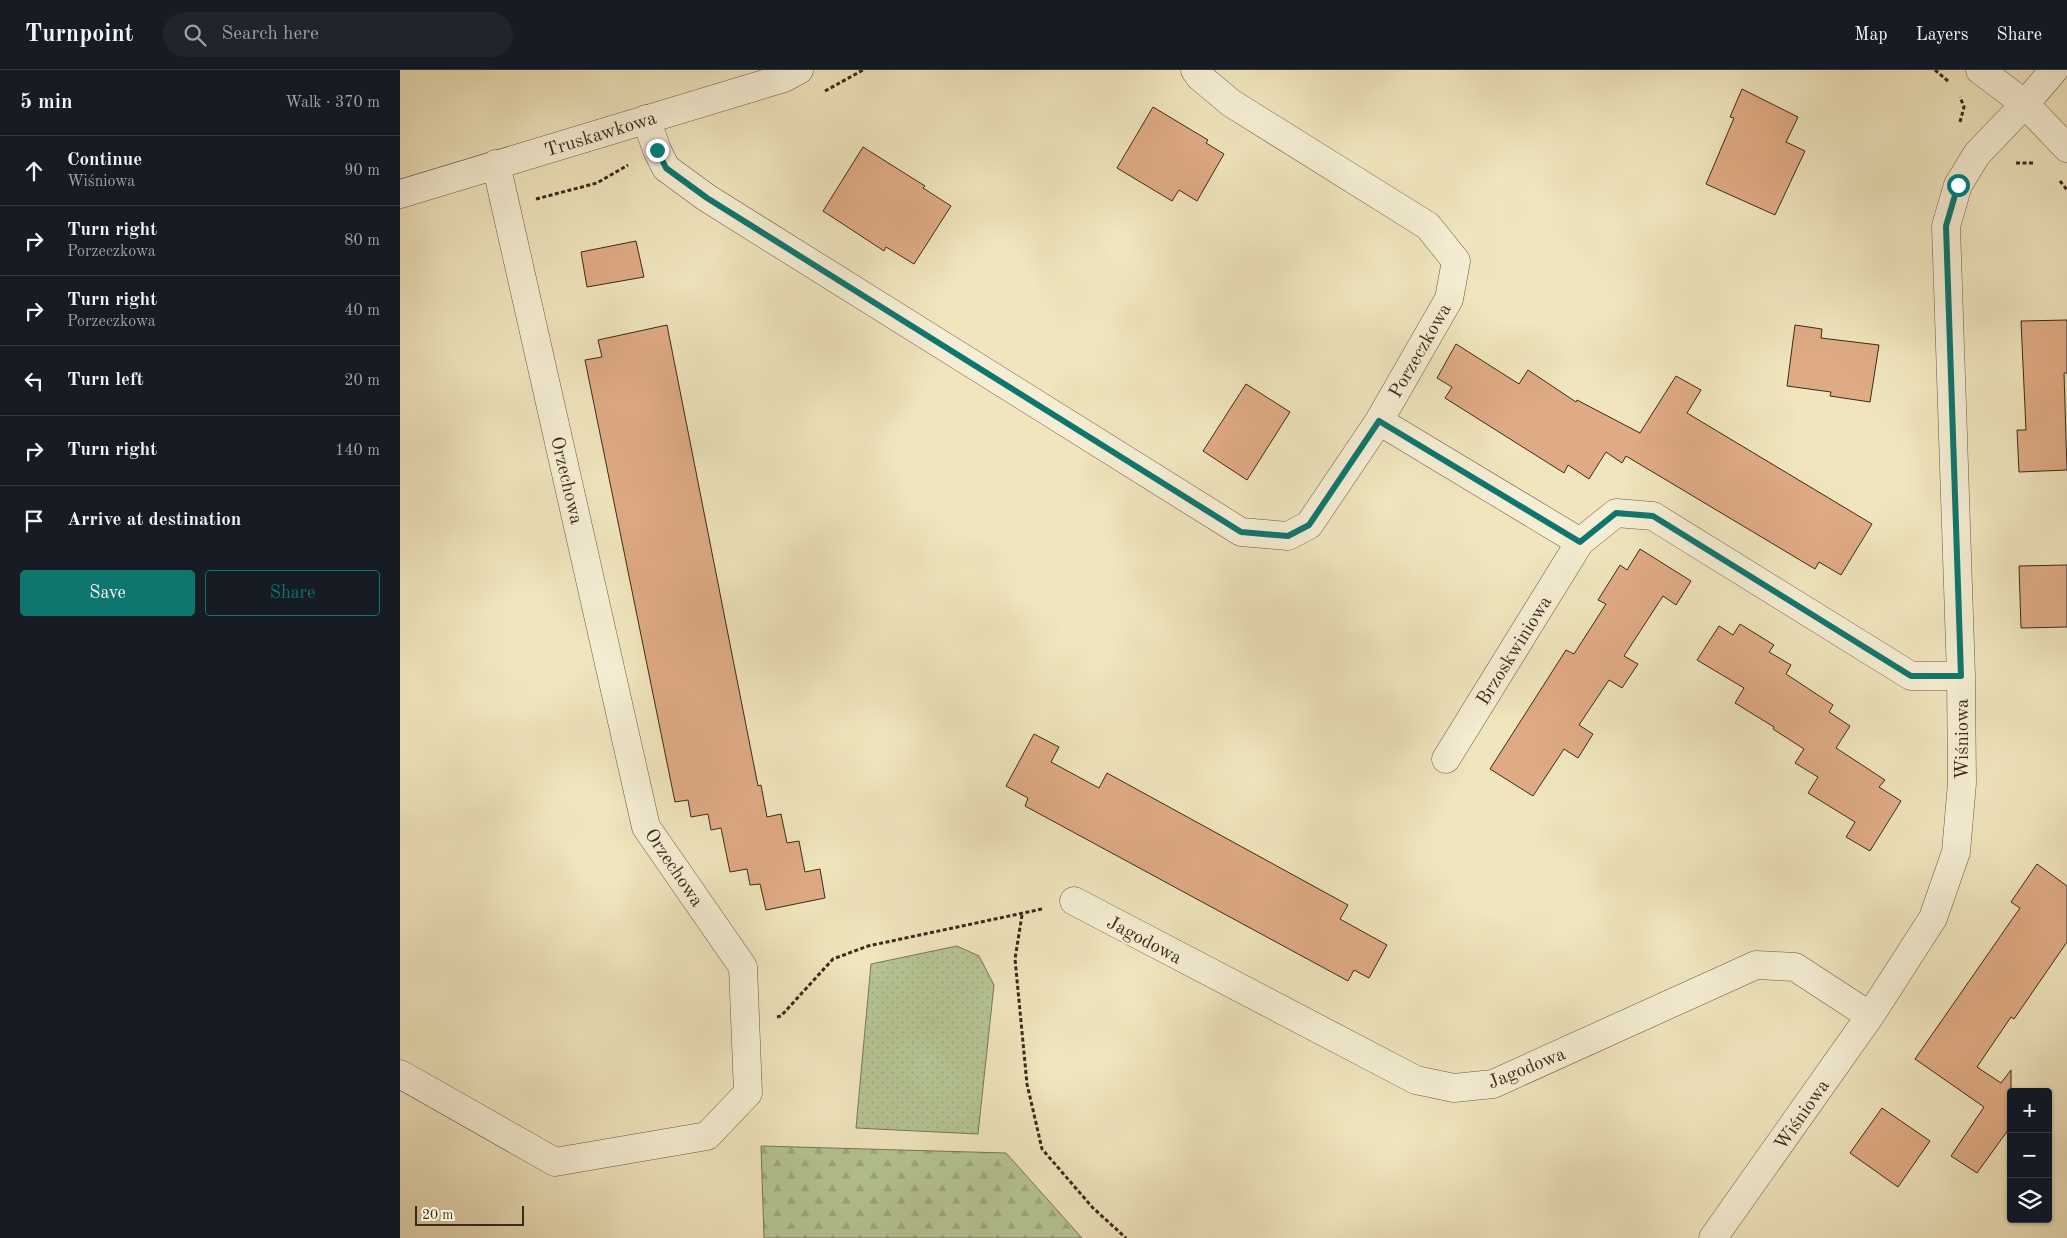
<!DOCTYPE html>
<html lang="en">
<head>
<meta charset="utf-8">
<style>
	:root { --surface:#171b24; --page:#20242c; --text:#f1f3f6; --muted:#9ea1a6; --line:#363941; --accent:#0f766e }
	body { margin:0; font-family:"Old Standard TT",serif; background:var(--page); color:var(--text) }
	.controls { position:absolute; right:15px; bottom:15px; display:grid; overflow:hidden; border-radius:5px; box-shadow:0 1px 4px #0004 }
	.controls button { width:45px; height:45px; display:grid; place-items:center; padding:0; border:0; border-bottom:1px solid var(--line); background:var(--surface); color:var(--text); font:25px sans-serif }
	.scale { position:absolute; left:15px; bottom:12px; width:109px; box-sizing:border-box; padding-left:5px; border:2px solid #3c291d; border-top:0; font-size:14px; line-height:18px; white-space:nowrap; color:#3c291d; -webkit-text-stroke:4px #f5eed4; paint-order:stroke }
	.stop { position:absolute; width:15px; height:15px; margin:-11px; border:4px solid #0f766e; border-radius:50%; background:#fff }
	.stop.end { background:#0f766e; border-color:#fff; box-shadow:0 1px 5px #0008 }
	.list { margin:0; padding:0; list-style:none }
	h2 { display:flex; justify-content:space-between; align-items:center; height:65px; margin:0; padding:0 20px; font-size:21px }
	h2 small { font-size:16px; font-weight:400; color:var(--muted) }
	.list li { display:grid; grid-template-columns:32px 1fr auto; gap:15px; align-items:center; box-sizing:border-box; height:70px; padding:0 20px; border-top:1px solid var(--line) }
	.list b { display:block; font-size:19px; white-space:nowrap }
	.list p { margin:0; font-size:16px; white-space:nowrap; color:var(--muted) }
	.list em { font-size:16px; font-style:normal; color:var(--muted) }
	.actions { display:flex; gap:10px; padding:15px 20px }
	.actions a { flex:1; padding:11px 0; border:1px solid var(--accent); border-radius:5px; text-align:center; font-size:18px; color:var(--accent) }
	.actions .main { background:var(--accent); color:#fff }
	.icon { flex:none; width:28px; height:28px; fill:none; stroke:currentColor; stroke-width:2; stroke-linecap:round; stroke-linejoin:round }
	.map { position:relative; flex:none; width:1667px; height:1168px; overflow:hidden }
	header { display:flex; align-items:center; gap:30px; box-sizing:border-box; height:70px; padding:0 25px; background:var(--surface); border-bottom:1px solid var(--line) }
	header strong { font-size:24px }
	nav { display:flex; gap:28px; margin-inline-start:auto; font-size:18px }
	.search { width:350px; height:45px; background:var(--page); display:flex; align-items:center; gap:12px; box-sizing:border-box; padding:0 18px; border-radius:28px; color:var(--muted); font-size:19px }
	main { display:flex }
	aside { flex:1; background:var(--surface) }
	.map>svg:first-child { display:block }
	.forest { fill:url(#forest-firs); stroke:#797758 }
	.park { fill:url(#park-dots); stroke:#797758 }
	.building { fill:#dfab85; stroke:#3c291d }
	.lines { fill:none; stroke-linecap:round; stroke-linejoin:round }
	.minor-casing { stroke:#695845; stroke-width:29 }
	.path { stroke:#3c291d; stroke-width:3; stroke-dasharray:4 2.5; stroke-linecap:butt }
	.minor { stroke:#f5eed4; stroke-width:28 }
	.route { stroke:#0f766e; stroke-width:6 }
	.labels { text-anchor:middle; stroke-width:4.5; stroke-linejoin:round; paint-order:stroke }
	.street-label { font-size:19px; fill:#3c291d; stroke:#f5eed4 }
</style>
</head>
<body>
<header>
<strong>Turnpoint</strong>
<div class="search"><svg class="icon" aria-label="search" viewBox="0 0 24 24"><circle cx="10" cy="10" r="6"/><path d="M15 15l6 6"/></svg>Search here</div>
<nav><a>Map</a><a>Layers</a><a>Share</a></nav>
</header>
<main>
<aside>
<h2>5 min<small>Walk · 370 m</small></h2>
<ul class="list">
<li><svg class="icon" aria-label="ahead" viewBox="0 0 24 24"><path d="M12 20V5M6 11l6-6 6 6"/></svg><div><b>Continue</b><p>Wiśniowa</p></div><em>90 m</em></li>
<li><svg class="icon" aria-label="right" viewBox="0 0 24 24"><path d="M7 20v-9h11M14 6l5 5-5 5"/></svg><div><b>Turn right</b><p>Porzeczkowa</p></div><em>80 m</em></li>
<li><svg class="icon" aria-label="right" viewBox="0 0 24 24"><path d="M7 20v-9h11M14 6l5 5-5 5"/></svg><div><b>Turn right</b><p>Porzeczkowa</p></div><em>40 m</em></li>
<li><svg class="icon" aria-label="left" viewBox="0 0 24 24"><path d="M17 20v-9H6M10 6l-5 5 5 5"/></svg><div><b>Turn left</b></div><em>20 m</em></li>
<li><svg class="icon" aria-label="right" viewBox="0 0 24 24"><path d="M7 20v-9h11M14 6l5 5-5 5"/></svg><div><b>Turn right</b></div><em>140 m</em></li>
<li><svg class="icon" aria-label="arrive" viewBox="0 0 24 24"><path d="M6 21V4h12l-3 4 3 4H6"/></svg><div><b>Arrive at destination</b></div></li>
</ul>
<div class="actions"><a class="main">Save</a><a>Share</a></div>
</aside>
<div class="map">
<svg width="1667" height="1168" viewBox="0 0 1667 1168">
	<defs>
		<pattern id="forest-firs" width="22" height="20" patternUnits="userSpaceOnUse" patternTransform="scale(1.25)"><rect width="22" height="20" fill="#b6c594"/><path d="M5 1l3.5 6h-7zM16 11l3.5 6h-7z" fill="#9da97f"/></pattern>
		<pattern id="park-dots" width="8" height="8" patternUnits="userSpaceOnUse" patternTransform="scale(1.25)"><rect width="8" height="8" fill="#b6c594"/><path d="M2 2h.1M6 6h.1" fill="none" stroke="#9da97f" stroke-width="1.8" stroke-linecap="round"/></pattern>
	</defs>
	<rect width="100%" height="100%" fill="#f0e5bd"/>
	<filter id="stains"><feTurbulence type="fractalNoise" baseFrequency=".004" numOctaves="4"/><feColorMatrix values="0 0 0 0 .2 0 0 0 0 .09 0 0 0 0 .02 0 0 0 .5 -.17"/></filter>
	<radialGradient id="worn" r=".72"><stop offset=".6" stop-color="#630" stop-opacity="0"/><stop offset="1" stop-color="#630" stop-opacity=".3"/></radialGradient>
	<path class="forest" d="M 361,1076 L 606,1083 L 682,1168 L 364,1168 Z"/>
	<path class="park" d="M 557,876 L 579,886 L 594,915 L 578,1064 L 456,1058 L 471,894 Z"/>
	<path class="building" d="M 1342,19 L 1398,47 L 1386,72 L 1405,81 L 1375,145 L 1306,114 L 1334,48 L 1330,47 Z
		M 753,37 L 808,70 L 806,73 L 824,84 L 797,131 L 779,120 L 772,131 L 717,98 Z
		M 463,77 L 525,116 L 523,118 L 551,136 L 514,194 L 486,177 L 484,181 L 423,141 Z
		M 236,171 L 244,207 L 187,217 L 181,182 Z
		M 1667,250 L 1667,303 L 1664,303 L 1667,400 L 1619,402 L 1617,360 L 1626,360 L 1621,251 Z
		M 267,255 L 358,716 L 361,715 L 367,747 L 381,744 L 387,773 L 399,771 L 405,802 L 420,799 L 425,828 L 366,840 L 360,814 L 350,815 L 347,799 L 330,802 L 321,758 L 311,760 L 308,744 L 291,747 L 288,730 L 275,732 L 185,290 L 202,287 L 198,270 Z
		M 1395,255 L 1422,259 L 1421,268 L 1479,275 L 1470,332 L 1430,326 L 1431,322 L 1387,316 Z
		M 1056,274 L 1119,314 L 1128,300 L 1176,332 L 1177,330 L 1240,363 L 1276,306 L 1301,320 L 1287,343 L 1472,454 L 1441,505 L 1419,492 L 1415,499 L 1226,386 L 1222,393 L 1206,382 L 1189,409 L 1168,395 L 1164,403 L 1045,328 L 1052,317 L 1037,308 Z
		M 846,314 L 890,342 L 847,410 L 803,381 Z
		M 1240,479 L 1291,511 L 1276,535 L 1263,526 L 1224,586 L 1238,594 L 1222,618 L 1209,610 L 1179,655 L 1193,664 L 1178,688 L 1164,679 L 1133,726 L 1090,699 L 1166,580 L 1174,584 L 1206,534 L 1198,530 L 1220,495 L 1227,500 Z
		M 1667,495 L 1667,557 L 1621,558 L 1619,496 Z
		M 1340,554 L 1374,575 L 1369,582 L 1391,595 L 1386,604 L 1433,635 L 1429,642 L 1450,656 L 1436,678 L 1485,710 L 1479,717 L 1501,731 L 1470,781 L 1446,767 L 1455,752 L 1408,723 L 1418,707 L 1395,693 L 1404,679 L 1373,659 L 1374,657 L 1335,633 L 1344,618 L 1297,590 L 1319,556 L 1333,565 Z
		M 634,664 L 659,677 L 651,692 L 699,718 L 707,703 L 948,835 L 940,849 L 987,875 L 969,908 L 954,900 L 948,911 L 625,736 L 628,728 L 606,716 Z
		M 1637,794 L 1667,816 L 1667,872 L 1614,949 L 1611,947 L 1577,997 L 1601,1013 L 1611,1000 L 1611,1056 L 1577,1103 L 1551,1086 L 1584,1037 L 1515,989 L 1620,838 L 1611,832 Z
		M 1482,1038 L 1530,1071 L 1498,1117 L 1450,1083 Z"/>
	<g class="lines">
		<defs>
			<path id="minor" d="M 795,0 L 800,7 L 831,33 L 1028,156 L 1056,191 L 1049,229 L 979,351 L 1180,472 L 1216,443 L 1253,446 L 1511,606 L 1561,606
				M 1580,0 L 1625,34 L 1667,78
				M 246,49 L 257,80 L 266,98 L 307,128 L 841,462 L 888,466 L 909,455 L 979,351
				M 0,124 L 384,8 L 399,0
				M 1046,689 L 1180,472
				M 674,831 L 1016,1010 L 1054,1018 L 1093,1014 L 1356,895 L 1395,897 L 1470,946
				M 0,1004 L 155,1092 L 307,1066 L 348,1023 L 343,897 L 246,757 L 96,94
				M 1313,1168 L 1470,946 L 1533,848 L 1556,782 L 1562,713 L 1561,606 L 1546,156 L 1558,115 L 1577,84 L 1625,34 L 1654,0"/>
		</defs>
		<use href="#minor" class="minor-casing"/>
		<path class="path" d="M 1535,0 L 1548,11
			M 425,21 L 463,0
			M 1560,52 L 1564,37 L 1560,27
			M 1616,93 L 1635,93
			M 1660,111 L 1667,120
			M 136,129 L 197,113 L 228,95
			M 622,845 L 615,889 L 627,1014 L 642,1079 L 693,1138 L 726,1168
			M 377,947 L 381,946 L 433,889 L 468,876 L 642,839"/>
		<use href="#minor" class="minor"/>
	</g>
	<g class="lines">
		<path class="route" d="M 257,80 L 266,98 L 307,128 L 841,462 L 888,466 L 909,455 L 979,351 L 1180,472 L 1216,443 L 1253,446 L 1511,606 L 1561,606 L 1546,156 L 1558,115"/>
	</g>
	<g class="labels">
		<g class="street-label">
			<text transform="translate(200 63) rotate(-17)" y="7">Truskawkowa</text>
			<text transform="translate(1019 280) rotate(-60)" y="7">Porzeczkowa</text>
			<text transform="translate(168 410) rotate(77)" y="7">Orzechowa</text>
			<text transform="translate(1113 580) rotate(-58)" y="7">Brzoskwiniowa</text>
			<text transform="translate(1561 669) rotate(-90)" y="7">Wiśniowa</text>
			<text transform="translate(275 797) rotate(56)" y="7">Orzechowa</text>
			<text transform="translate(745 869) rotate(28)" y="7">Jagodowa</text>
			<text transform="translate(1126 997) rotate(-22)" y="7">Jagodowa</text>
			<text transform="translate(1401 1044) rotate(-55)" y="7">Wiśniowa</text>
		</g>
	</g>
	<rect width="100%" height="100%" filter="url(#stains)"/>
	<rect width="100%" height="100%" fill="url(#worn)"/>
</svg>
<div class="controls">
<button>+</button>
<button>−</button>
<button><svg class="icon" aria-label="layers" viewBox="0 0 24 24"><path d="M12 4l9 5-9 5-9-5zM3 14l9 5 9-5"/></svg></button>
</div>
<div class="scale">20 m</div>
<div class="stop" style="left:1558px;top:115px"></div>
<div class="stop end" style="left:257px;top:80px"></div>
</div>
</main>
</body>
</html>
